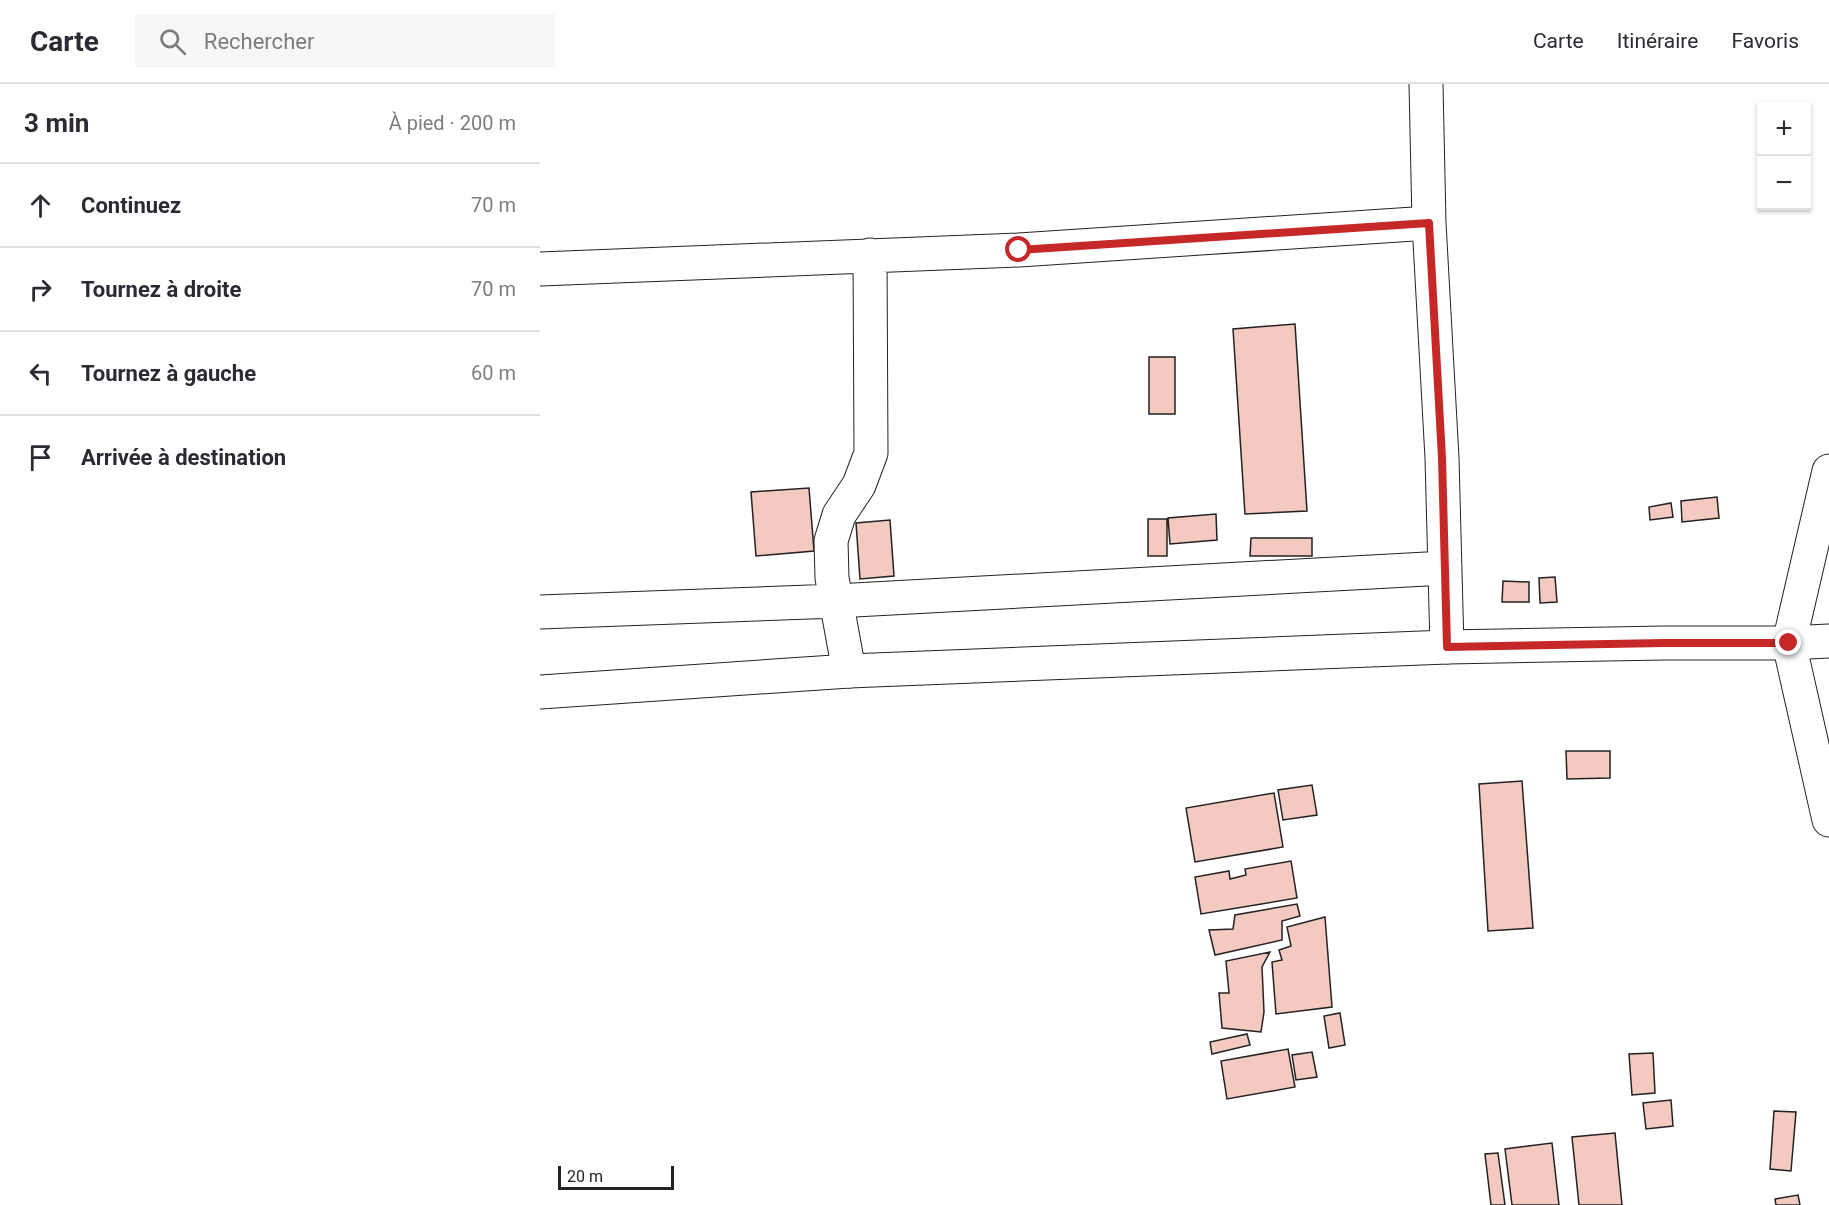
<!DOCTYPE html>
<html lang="fr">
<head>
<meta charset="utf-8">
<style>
	:root { --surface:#fff; --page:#f7f7f7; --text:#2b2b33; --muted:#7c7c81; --line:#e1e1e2 }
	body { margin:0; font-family:Roboto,sans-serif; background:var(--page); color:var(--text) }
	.controls { position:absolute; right:18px; top:18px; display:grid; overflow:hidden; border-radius:0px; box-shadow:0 2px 4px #0004 }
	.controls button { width:54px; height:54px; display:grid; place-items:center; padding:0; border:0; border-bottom:2px solid var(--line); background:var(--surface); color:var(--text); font:30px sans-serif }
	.scale { position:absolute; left:18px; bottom:15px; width:116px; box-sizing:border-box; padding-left:6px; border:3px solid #222; border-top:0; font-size:16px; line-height:21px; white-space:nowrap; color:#222; -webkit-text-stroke:4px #fff; paint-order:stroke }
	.stop { position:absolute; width:18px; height:18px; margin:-14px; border:4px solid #c62828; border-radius:50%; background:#fff }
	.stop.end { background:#c62828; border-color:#fff; box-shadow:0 2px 6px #0008 }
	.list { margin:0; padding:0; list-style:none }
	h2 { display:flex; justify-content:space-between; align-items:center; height:78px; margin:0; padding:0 24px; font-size:26px }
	h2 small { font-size:20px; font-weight:400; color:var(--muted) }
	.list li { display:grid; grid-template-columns:39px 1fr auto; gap:18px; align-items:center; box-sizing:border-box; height:84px; padding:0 24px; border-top:2px solid var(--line) }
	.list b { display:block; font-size:22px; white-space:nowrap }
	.list em { font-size:20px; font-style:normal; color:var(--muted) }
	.icon { flex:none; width:33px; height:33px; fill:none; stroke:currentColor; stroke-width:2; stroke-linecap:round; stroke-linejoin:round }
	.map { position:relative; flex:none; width:1289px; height:1121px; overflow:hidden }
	header { display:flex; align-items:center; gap:36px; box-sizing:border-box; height:84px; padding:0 30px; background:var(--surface); border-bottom:2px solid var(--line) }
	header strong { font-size:28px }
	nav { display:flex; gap:33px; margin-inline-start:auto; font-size:21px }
	.search { width:420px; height:54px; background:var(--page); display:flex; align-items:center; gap:15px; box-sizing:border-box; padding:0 21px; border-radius:0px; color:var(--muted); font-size:22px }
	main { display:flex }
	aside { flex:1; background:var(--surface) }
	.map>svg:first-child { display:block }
	.building { fill:#f3c9c0; stroke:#222; stroke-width:1.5 }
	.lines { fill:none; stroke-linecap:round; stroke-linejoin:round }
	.minor-casing { stroke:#222; stroke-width:35 }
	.secondary-casing { stroke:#222; stroke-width:35 }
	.minor { stroke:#fff; stroke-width:33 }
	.secondary { stroke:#fff; stroke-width:33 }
	.route { stroke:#c62828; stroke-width:8 }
</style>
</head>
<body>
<header>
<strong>Carte</strong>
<div class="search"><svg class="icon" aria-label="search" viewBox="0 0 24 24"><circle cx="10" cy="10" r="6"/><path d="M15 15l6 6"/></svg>Rechercher</div>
<nav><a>Carte</a><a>Itinéraire</a><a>Favoris</a></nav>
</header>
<main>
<aside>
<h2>3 min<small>À pied · 200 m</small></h2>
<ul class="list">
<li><svg class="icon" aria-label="ahead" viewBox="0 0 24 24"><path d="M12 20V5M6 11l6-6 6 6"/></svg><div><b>Continuez</b></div><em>70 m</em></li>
<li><svg class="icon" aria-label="right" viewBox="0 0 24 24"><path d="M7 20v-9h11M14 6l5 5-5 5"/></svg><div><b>Tournez à droite</b></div><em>70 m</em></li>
<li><svg class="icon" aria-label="left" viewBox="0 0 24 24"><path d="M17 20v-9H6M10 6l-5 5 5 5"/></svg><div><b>Tournez à gauche</b></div><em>60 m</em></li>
<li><svg class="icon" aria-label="arrive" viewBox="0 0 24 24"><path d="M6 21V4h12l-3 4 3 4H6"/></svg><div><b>Arrivée à destination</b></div></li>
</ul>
</aside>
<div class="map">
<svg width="1289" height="1121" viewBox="0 0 1289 1121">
	<rect width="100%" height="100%" fill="#fff"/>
	<path class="building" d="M 755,240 L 767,427 L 705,430 L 693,245 Z
		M 609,273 L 635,273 L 635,330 L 609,330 Z
		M 269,404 L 274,467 L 216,472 L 211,408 Z
		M 1177,413 L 1179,434 L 1142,438 L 1141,417 Z
		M 1131,419 L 1133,433 L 1110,436 L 1109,423 Z
		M 676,430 L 677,456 L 630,460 L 628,434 Z
		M 608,435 L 627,435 L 627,472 L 608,472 Z
		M 350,436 L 354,492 L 320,495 L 316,439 Z
		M 711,454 L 772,454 L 772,472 L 710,472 Z
		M 1015,493 L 1017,518 L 1000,519 L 999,494 Z
		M 963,497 L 989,498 L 989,518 L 962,518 Z
		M 1026,667 L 1070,667 L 1070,694 L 1027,695 Z
		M 982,697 L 993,844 L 948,847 L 939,700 Z
		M 772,701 L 777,731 L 743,736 L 738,706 Z
		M 734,709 L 743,763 L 655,778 L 646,724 Z
		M 751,777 L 757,814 L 661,830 L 655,793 L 689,787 L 690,795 L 706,791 L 705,785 Z
		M 757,820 L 760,832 L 742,837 L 742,856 L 675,871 L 669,846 L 693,845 L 695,831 Z
		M 785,833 L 792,923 L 736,930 L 732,878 L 742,876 L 739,866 L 751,862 L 747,843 Z
		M 730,868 L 722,883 L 724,928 L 721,948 L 682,944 L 679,909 L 689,909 L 686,877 Z
		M 800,929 L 805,961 L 789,964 L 784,932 Z
		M 707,950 L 710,961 L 672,970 L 670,958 Z
		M 748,965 L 755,1003 L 687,1015 L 681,977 Z
		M 772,968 L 777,993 L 756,996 L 752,971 Z
		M 1113,969 L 1115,1009 L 1092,1011 L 1089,970 Z
		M 1131,1016 L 1133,1042 L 1106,1045 L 1103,1019 Z
		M 1234,1027 L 1256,1028 L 1251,1087 L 1230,1085 Z
		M 1075,1049 L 1082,1121 L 1039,1121 L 1032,1053 Z
		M 1012,1059 L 1019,1121 L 972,1121 L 965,1065 Z
		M 958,1069 L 965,1121 L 951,1121 L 945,1070 Z
		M 1258,1111 L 1260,1121 L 1236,1121 L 1235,1115 Z"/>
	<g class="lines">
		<defs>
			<path id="minor" d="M 886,0 L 889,139 L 902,374 L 907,563
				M 0,185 L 479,166 L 889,139
				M 0,528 L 296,517 L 905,484
				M 309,587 L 292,494 L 291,457 L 299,431 L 319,401 L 331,369 L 330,171"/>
			<path id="secondary" d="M 1289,387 L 1249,559 L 1289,736
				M 0,608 L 309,587 L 907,563 L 1124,559 L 1249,559 L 1289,557"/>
		</defs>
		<use href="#minor" class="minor-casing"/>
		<use href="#secondary" class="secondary-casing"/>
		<use href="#minor" class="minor"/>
		<use href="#secondary" class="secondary"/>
	</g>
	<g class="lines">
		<path class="route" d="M 479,166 L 889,139 L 902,374 L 907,563 L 1124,559 L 1249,559"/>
	</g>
</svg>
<div class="controls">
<button>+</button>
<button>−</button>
</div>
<div class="scale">20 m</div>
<div class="stop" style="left:479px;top:166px"></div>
<div class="stop end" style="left:1249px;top:559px"></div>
</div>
</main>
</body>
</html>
